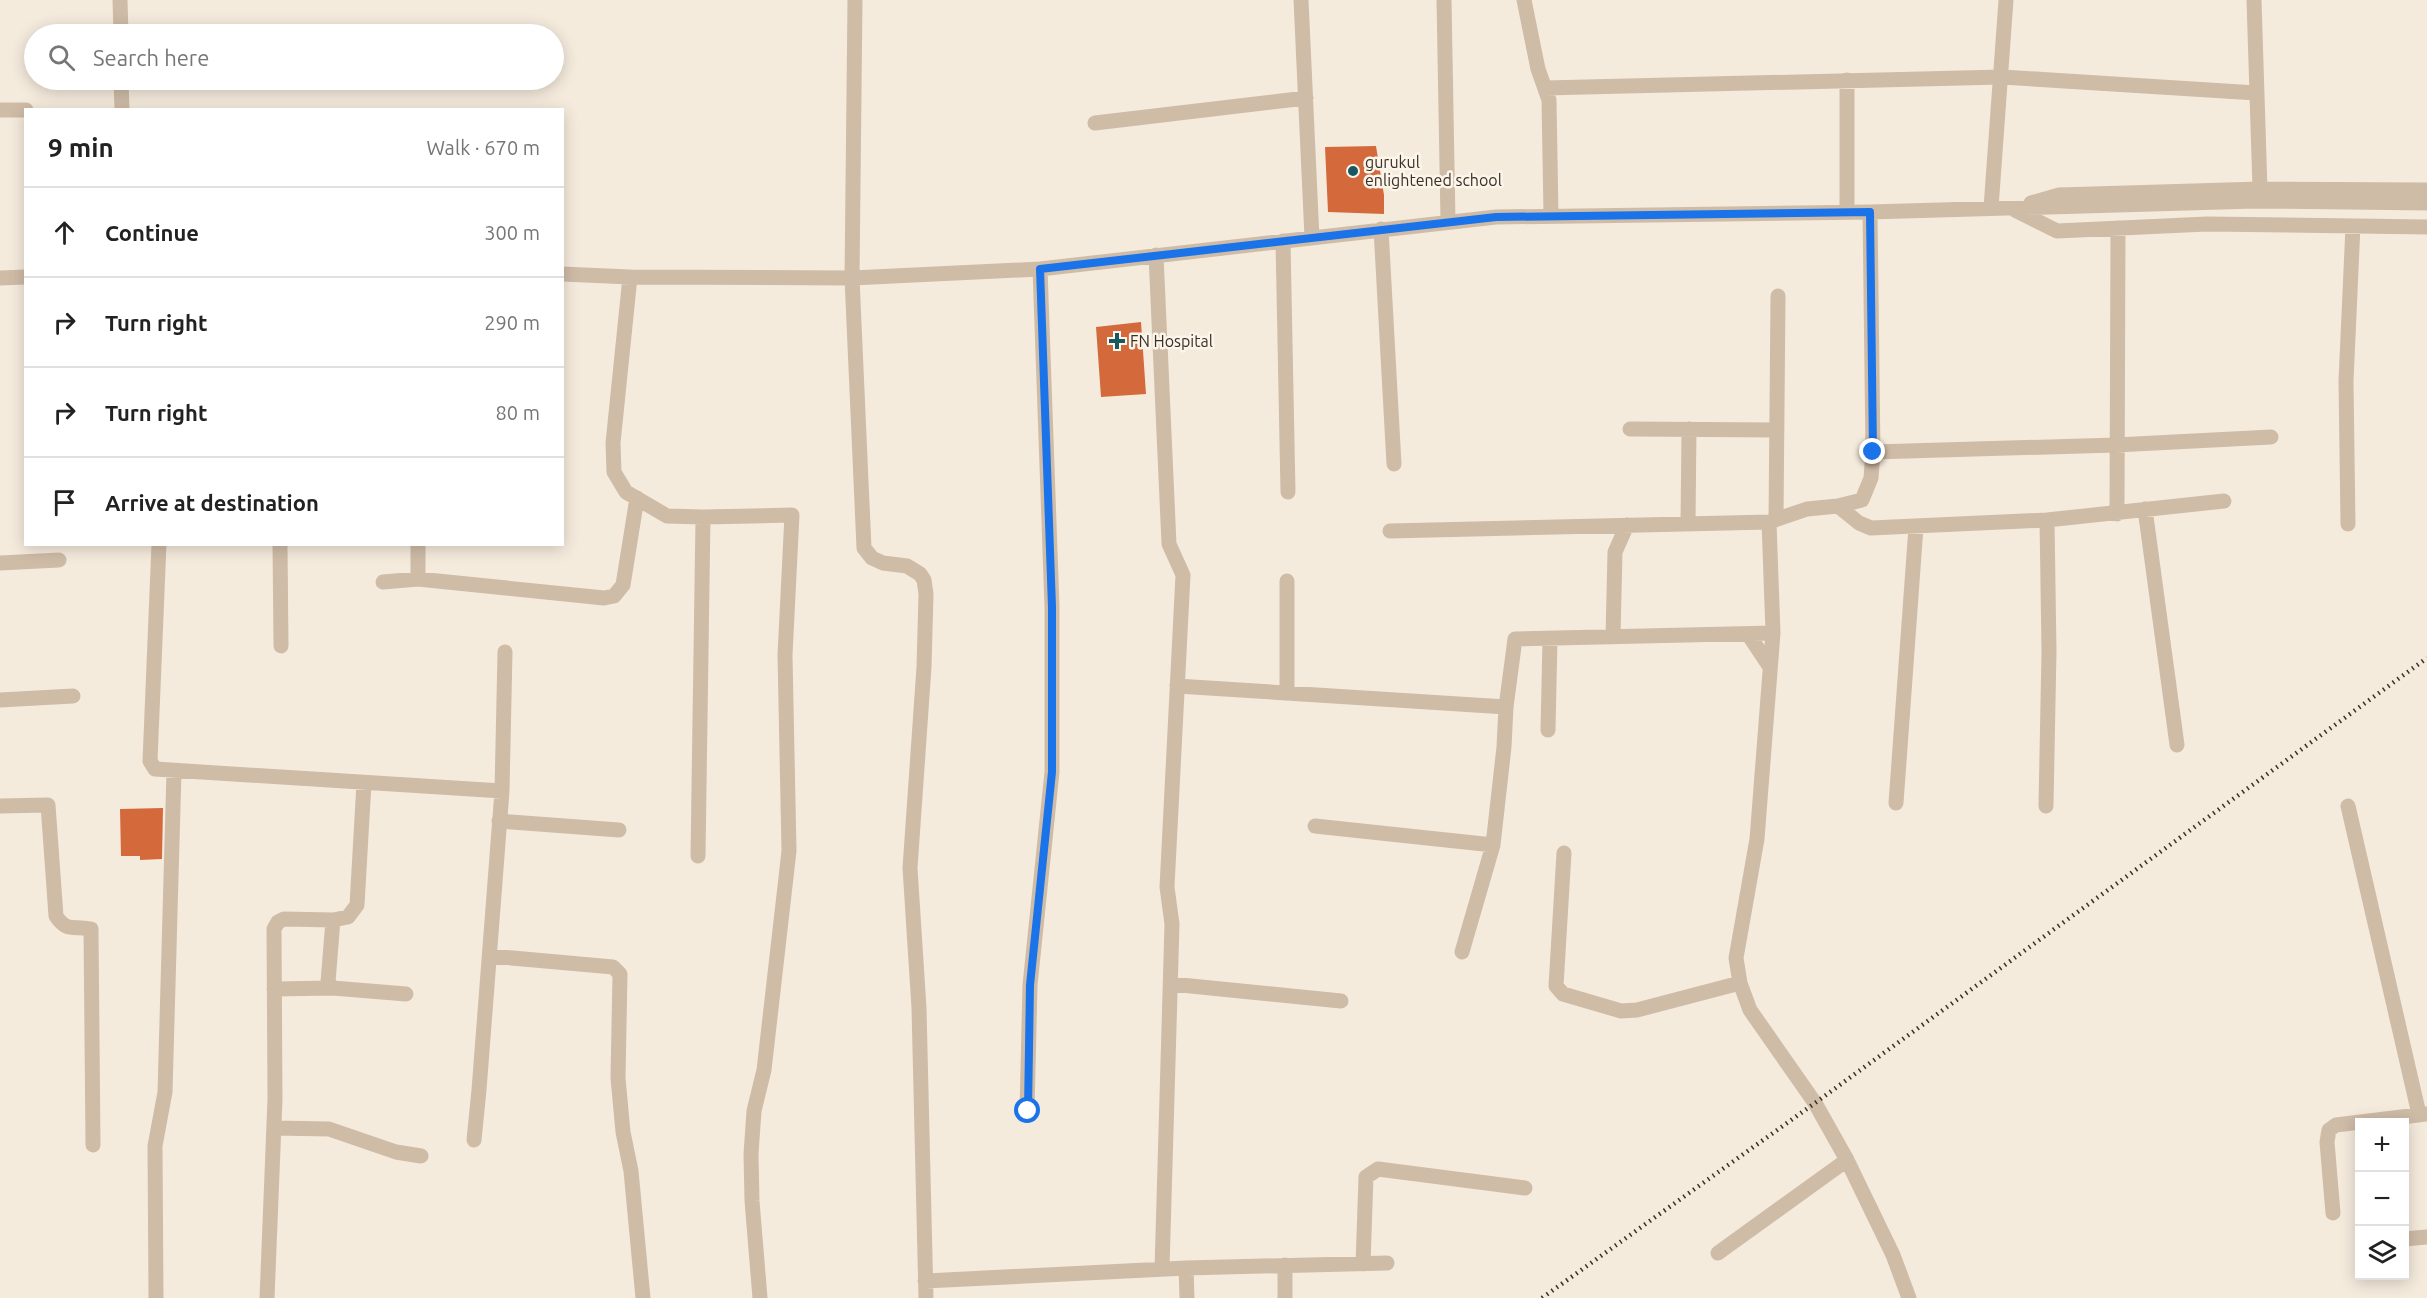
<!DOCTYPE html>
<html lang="en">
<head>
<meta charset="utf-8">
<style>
	:root { --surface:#fff; --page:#f6f6f6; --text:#222; --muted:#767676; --line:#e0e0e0 }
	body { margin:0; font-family:Ubuntu,sans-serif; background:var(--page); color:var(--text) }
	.controls { position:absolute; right:18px; bottom:18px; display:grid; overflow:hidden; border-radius:0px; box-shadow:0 3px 15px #0003 }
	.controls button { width:54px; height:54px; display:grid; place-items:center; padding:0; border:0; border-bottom:2px solid var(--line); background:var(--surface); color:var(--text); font:30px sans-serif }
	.stop { position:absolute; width:18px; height:18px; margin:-14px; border:4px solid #1a73e8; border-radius:50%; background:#fff }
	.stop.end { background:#1a73e8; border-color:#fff; box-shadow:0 2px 6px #0008 }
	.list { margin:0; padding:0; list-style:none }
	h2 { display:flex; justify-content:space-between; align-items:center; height:78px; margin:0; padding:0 24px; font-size:26px }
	h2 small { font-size:20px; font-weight:400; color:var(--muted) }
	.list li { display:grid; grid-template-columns:39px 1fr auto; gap:18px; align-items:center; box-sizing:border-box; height:90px; padding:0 24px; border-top:2px solid var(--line) }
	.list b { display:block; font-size:22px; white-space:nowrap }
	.list em { font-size:20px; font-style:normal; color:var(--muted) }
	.icon { flex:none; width:33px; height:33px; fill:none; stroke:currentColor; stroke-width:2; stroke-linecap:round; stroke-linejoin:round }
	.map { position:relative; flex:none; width:2427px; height:1298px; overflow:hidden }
	.search { position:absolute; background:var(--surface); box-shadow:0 3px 15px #0003; left:24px; top:24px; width:540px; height:66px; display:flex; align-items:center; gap:15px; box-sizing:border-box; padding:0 21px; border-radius:33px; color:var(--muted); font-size:22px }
	.panel { position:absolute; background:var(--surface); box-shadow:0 3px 15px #0003; left:24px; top:108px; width:540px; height:438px; border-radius:0px }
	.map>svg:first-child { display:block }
	.building { fill:#d46a3c }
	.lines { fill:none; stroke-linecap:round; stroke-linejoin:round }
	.minor { stroke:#cfbca7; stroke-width:15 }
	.rail { stroke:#3b2f28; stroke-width:4.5; stroke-dasharray:1.5 4.5; stroke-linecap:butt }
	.route { stroke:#1a73e8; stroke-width:8 }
	.poi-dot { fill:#185862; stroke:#fcf5ea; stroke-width:2 }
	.labels { text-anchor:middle; stroke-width:5; stroke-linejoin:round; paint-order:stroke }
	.poi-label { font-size:16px; fill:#3b2f28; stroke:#fcf5ea; text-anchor:start }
</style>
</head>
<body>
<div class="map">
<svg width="2427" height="1298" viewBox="0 0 2427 1298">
	<rect width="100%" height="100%" fill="#f5ebdd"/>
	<path class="building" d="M 1376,146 L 1384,195 L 1384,214 L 1328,212 L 1325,147 Z
		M 1141,322 L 1146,394 L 1101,397 L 1096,327 Z
		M 163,808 L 162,859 L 140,860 L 140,856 L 121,856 L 120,809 Z"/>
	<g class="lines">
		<path class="minor" d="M 120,0 L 121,34
			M 855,0 L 852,278 L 864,548 L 872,558 L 883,563 L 907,566 L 920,574 L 924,580 L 926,594 L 924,667 L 910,868 L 919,1008 L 926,1298
			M 1301,0 L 1312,238
			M 1444,0 L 1448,221
			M 1524,0 L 1538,69 L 1549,100 L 1551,216
			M 121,80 L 122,110
			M 1847,80 L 1847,212
			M 1545,88 L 2002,77 L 2256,93
			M 0,110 L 26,110
			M 1095,123 L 1306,98
			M 2260,189 L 2427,190
			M 2031,203 L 2059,195 L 2260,189 L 2254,0
			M 1991,208 L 2006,0
			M 2015,210 L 2057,231 L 2207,224 L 2427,227
			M 1870,212 L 1873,452 L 1871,478 L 1862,500 L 1838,506 L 1807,509 L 1769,522 L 1773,633 L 1757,839 L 1736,958 L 1740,983 L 1750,1010 L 1815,1103 L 1847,1160 L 1893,1255 L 1909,1298
			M 1381,229 L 1394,464
			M 1283,241 L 1288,492
			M 1156,255 L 1169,544 L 1183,575 L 1167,887 L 1172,924 L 1162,1269
			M 562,274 L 630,277 L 852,278 L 1040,269 L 1496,217 L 1870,212 L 2256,201 L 2427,203
			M 630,277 L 613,443 L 614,472 L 626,492 L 667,516 L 703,517 L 698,856
			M 0,278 L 26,277
			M 1630,429 L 1777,430
			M 1873,452 L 2116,445 L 2271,437
			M 1838,506 L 1859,523 L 1871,528 L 2047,520 L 2224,501
			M 2145,509 L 2177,745
			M 2117,514 L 2118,228
			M 703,517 L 792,515 L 785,655 L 789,851 L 764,1070 L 754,1111 L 751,1154 L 752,1201 L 760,1298
			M 1776,519 L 1778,296
			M 1688,524 L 1689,429
			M 2348,524 L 2346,381 L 2353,226
			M 1390,531 L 1769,522
			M 159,544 L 150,761 L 155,769 L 502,791 L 479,1090 L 474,1140
			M 280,544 L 281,646
			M 0,563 L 59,560
			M 418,579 L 418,544
			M 383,582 L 418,579 L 604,598 L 614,596 L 623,585 L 637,498
			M 1748,634 L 1770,667
			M 1613,637 L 1615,552 L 1627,525
			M 1177,686 L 1506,707 L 1504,747 L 1493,845 L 1462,952
			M 1287,692 L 1287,581
			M 0,700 L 73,696
			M 1506,707 L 1515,639 L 1773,633
			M 1548,730 L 1550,639
			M 502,791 L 505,652
			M 1896,803 L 1916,527
			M 0,806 L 48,805 L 56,916 C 67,933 74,925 91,929 L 93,1145
			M 2046,806 L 2049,651 L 2047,520
			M 2348,806 L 2419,1114
			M 499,821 L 619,830
			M 1315,826 L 1493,845
			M 1564,853 L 1556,986 L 1563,994 L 1621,1011 L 1637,1010 L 1740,983
			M 333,920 L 328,982 L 333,988 L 406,994
			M 490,956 L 613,967 L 620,974 L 618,1078 L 623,1132 L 631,1171 L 643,1298
			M 1171,984 L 1341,1001
			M 274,989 L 333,988
			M 1027,1111 L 1030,985 L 1052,772 L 1052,607 L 1040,269
			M 274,1128 L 329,1129 L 396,1152 L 421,1156
			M 2333,1213 L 2327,1142 L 2329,1130 L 2336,1125 L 2426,1114
			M 2404,1239 L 2427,1237
			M 1718,1253 L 1847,1160
			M 1363,1264 L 1366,1177 L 1378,1169 L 1525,1188
			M 1285,1265 L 1285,1298
			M 1186,1268 L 1187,1298
			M 925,1281 L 1186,1268 L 1387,1263
			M 156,1298 L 155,1146 L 165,1092 L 174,771
			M 267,1298 L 275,1099 L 274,929 L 278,922 L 284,919 L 333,920 L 348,917 L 357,905 L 364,783"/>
		<path class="rail" d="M 1542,1298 L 1815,1103 L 2427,658"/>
	</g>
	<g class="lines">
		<path class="route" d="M 1028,1111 L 1030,985 L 1052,772 L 1052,607 L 1040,269 L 1496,217 L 1870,212 L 1873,452"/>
	</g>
	<g class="poi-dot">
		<circle cx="1353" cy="171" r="6"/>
		<path d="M1114 332h6v6h6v6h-6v6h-6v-6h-6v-6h6z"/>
	</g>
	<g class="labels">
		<g class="poi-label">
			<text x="1365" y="168">gurukul<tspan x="1365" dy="18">enlightened school</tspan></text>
			<text x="1130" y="347">FN Hospital</text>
		</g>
	</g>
</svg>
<div class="controls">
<button>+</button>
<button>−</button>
<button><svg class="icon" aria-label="layers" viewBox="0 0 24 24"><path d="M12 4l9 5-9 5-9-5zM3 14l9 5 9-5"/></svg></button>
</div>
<div class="stop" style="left:1028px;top:1111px"></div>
<div class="stop end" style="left:1873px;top:452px"></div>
<div class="search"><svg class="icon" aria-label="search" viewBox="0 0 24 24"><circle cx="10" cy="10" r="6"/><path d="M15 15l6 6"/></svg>Search here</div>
<section class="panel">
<h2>9 min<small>Walk · 670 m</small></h2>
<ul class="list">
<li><svg class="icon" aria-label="ahead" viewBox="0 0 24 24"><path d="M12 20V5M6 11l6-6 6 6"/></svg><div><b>Continue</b></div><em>300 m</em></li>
<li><svg class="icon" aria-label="right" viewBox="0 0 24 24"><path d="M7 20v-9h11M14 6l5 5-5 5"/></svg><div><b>Turn right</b></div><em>290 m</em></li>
<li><svg class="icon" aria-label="right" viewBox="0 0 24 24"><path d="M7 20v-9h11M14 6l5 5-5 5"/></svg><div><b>Turn right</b></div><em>80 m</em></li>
<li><svg class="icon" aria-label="arrive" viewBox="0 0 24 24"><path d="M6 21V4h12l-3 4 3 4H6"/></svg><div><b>Arrive at destination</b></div></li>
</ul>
</section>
</div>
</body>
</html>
